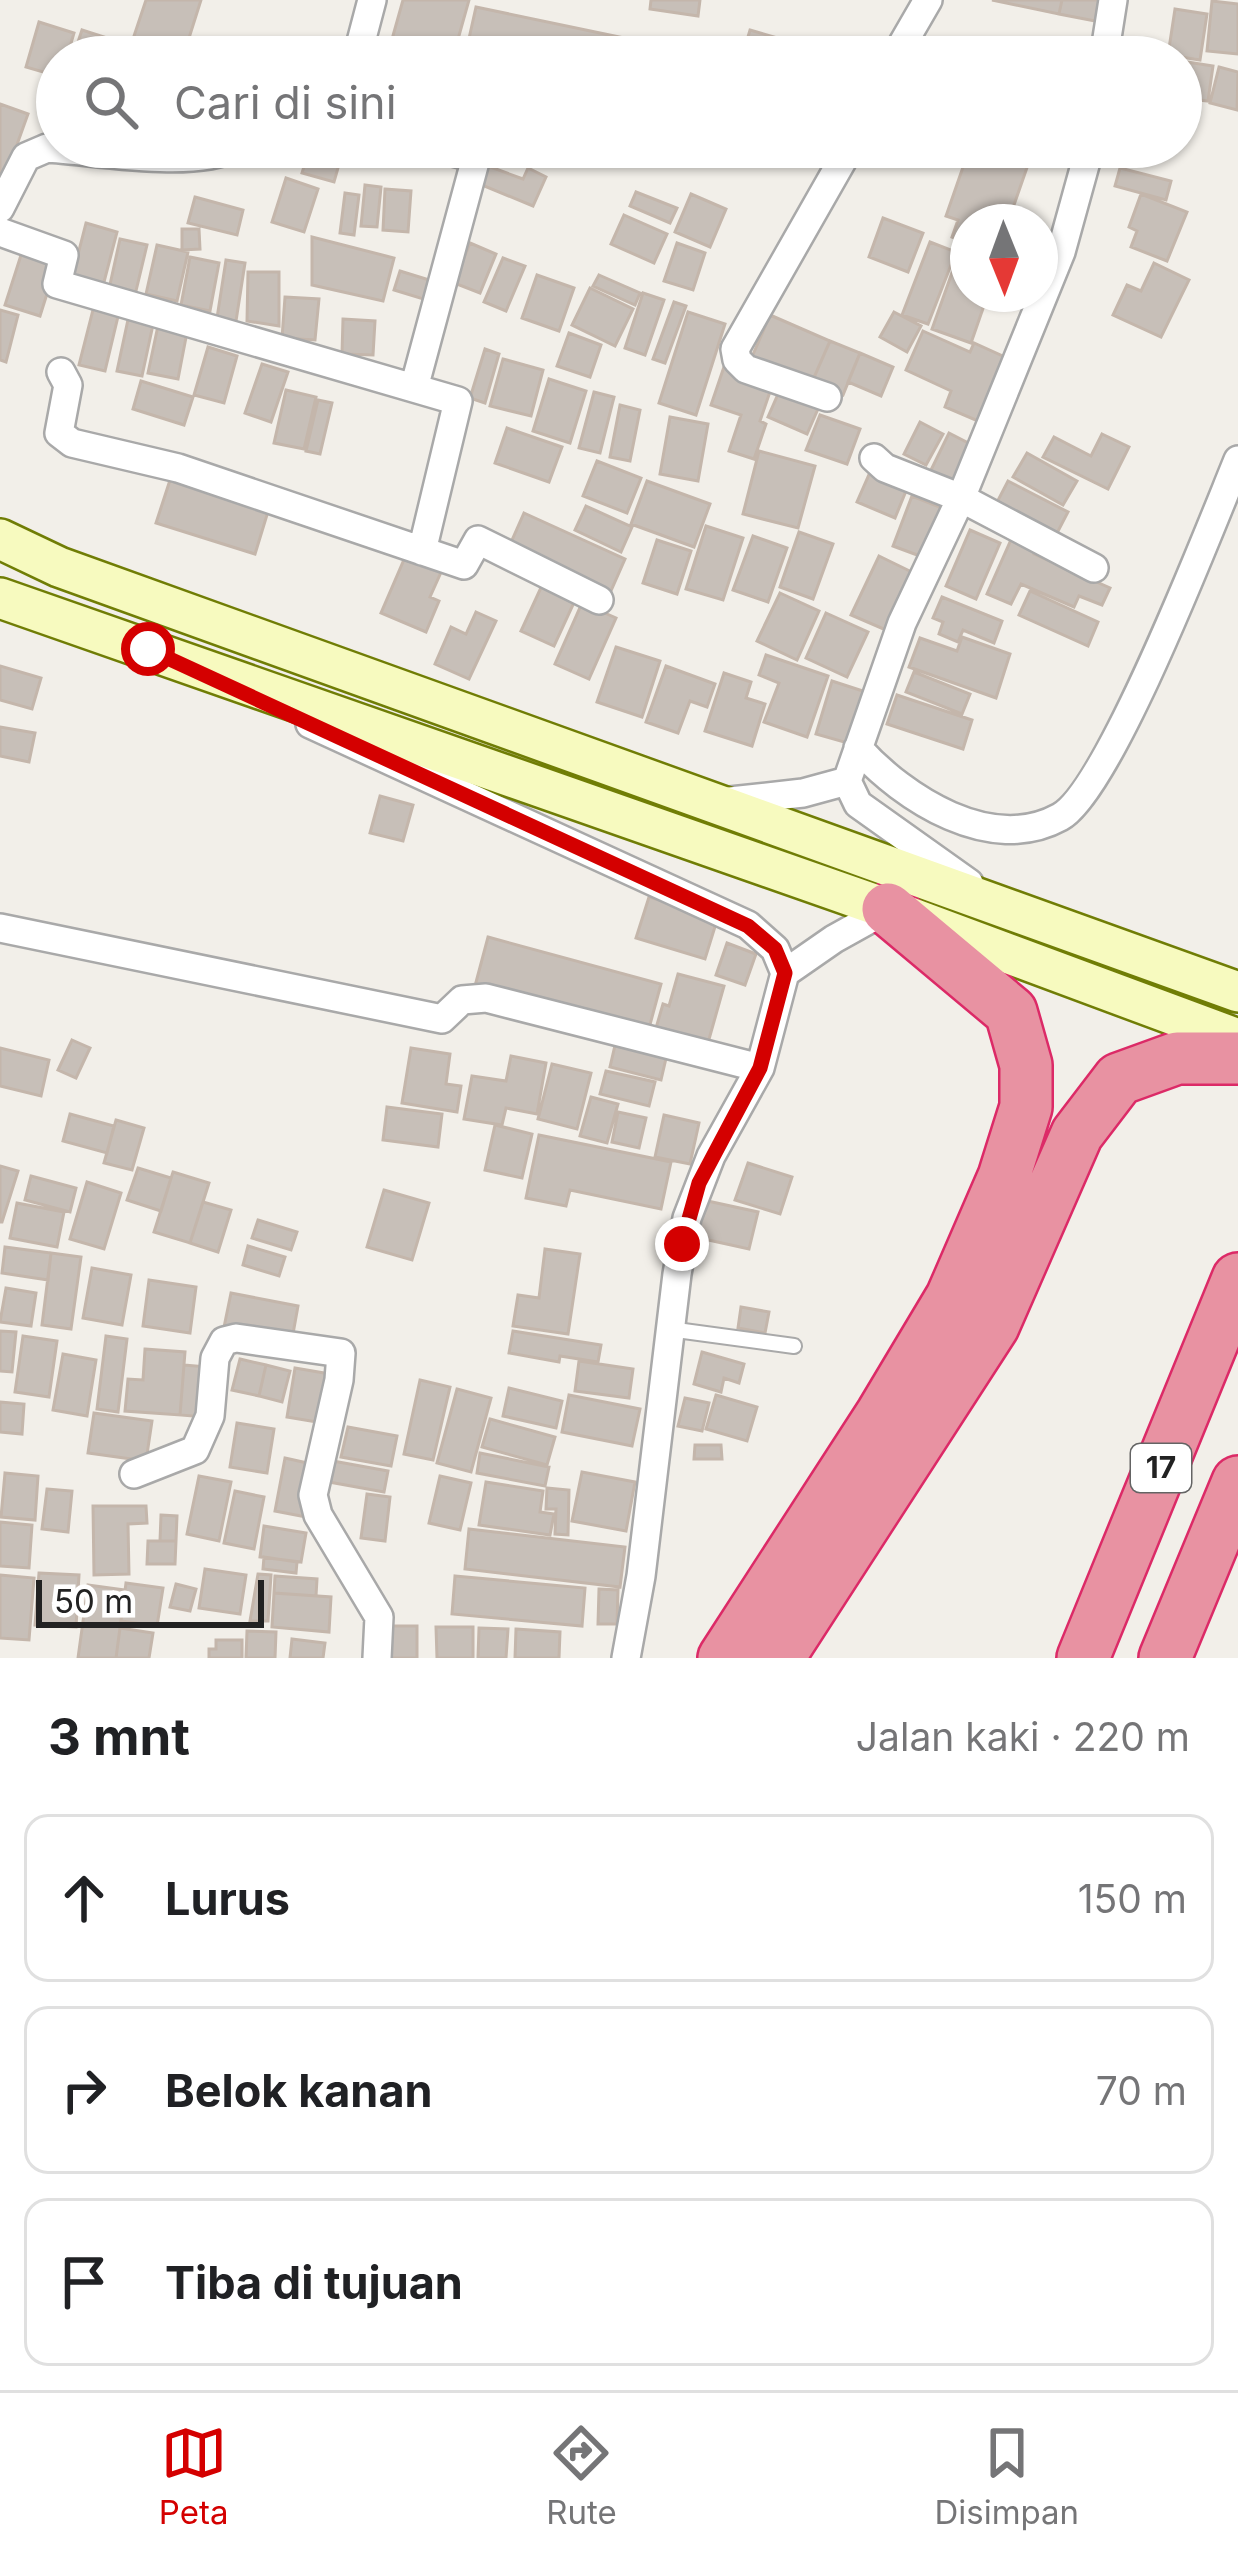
<!DOCTYPE html>
<html lang="id">
<head>
<meta charset="utf-8">
<style>
	:root { --surface:#fff; --page:#f2f2f2; --text:#202124; --muted:#757577; --line:#e0e0e0; --accent:#d40000 }
	body { margin:0; font-family:Inter,sans-serif; background:var(--page); color:var(--text) }
	.compass { position:absolute; left:950px; top:204px; width:108px; height:108px; border-radius:50%; background:var(--surface); box-shadow:0 3px 9px #0004; rotate:179deg }
	.scale { position:absolute; left:36px; bottom:30px; width:228px; box-sizing:border-box; padding-left:12px; border:6px solid #222; border-top:0; font-size:33px; line-height:42px; white-space:nowrap; color:#222; -webkit-text-stroke:9px #fff; paint-order:stroke }
	.stop { position:absolute; width:36px; height:36px; margin:-27px; border:9px solid #d40000; border-radius:50%; background:#fff }
	.stop.end { background:#d40000; border-color:#fff; box-shadow:0 3px 12px #0008 }
	.list { margin:0; padding:0; list-style:none }
	h2 { display:flex; justify-content:space-between; align-items:center; height:156px; margin:0; padding:0 48px; font-size:51px }
	h2 small { font-size:39px; font-weight:400; color:var(--muted) }
	.list li { display:grid; grid-template-columns:78px 1fr auto; gap:36px; align-items:center; box-sizing:border-box; height:168px; margin:0 24px 24px; padding:0 24px; border:3px solid var(--line); border-radius:24px }
	.list b { display:block; font-size:45px; white-space:nowrap }
	.list em { font-size:39px; font-style:normal; color:var(--muted) }
	.icon { flex:none; width:66px; height:66px; fill:none; stroke:currentColor; stroke-width:2; stroke-linecap:round; stroke-linejoin:round }
	.map { position:relative; flex:none; width:1238px; height:1658px; overflow:hidden }
	.search { position:absolute; background:var(--surface); box-shadow:0 3px 9px #0004; left:36px; right:36px; top:36px; height:132px; display:flex; align-items:center; gap:30px; box-sizing:border-box; padding:0 42px; border-radius:66px; color:var(--muted); font-size:45px }
	.sheet { height:732px; background:var(--surface) }
	nav { display:flex; justify-content:space-around; align-items:center; box-sizing:border-box; height:168px; border-top:3px solid var(--line); background:var(--surface); font-size:33px; color:var(--muted) }
	nav a { display:grid; justify-items:center; gap:6px }
	nav .on { color:var(--accent) }
	.map>svg:first-child { display:block }
	.building { fill:#c7bfb8; stroke:#c4b6ab; stroke-width:3 }
	.lines { fill:none; stroke-linecap:round; stroke-linejoin:round }
	.lane-casing { stroke:#a9a9a9; stroke-width:18 }
	.street-casing { stroke:#a9a9a9; stroke-width:32 }
	.secondary-casing { stroke:#707d05; stroke-width:44 }
	.highway-casing { stroke:#dc2a67; stroke-width:56 }
	.lane { stroke:#fff; stroke-width:14 }
	.street { stroke:#fff; stroke-width:27 }
	.secondary { stroke:#f7fabf; stroke-width:39 }
	.highway { stroke:#e892a2; stroke-width:51 }
	.route { stroke:#d40000; stroke-width:15 }
	.labels { text-anchor:middle; stroke-width:10; stroke-linejoin:round; paint-order:stroke }
	.shield { fill:#fff; stroke:#646464; stroke-width:3 }
	.shield-label { font-size:30px; font-weight:bold; fill:#222 }
</style>
</head>
<body>
<div class="map">
<svg width="1238" height="1658" viewBox="0 0 1238 1658">
	<rect width="100%" height="100%" fill="#f2efe9"/>
	<path class="building" d="M 146,0 L 201,0 L 183,57 L 127,57 Z
		M 403,0 L 469,0 L 453,57 L 387,57 Z
		M 651,0 L 700,0 L 698,16 L 650,9 Z
		M 992,0 L 1062,0 L 1059,14 Z
		M 1062,0 L 1099,0 L 1095,21 L 1059,14 Z
		M 1212,1 L 1238,4 L 1238,54 L 1207,51 Z
		M 476,7 L 643,42 L 640,57 L 491,57 L 466,52 Z
		M 1175,9 L 1207,14 L 1200,60 L 1168,55 Z
		M 39,22 L 74,33 L 67,57 L 57,57 L 57,76 L 26,67 Z
		M 82,30 L 107,38 L 100,57 L 73,57 Z
		M 750,30 L 788,41 L 783,57 L 742,57 Z
		M 1181,61 L 1213,66 L 1208,101 L 1198,100 L 1196,113 L 1181,111 Z
		M 1219,67 L 1238,72 L 1237,110 L 1210,103 Z
		M 0,104 L 28,114 L 5,178 L 0,177 Z
		M 310,147 L 344,147 L 334,182 L 302,173 Z
		M 970,147 L 997,147 L 1030,159 L 1008,222 L 968,222 L 968,243 L 952,237 L 958,220 L 946,216 Z
		M 485,165 L 523,179 L 528,168 L 546,177 L 533,206 L 477,183 Z
		M 1120,168 L 1171,181 L 1166,200 L 1115,186 Z
		M 286,178 L 318,189 L 304,232 L 272,222 Z
		M 365,185 L 381,187 L 377,227 L 361,226 Z
		M 385,189 L 411,191 L 408,232 L 383,230 Z
		M 636,192 L 677,208 L 670,223 L 630,206 Z
		M 345,193 L 359,195 L 354,235 L 340,233 Z
		M 691,194 L 726,209 L 710,247 L 675,232 Z
		M 1141,194 L 1187,212 L 1167,261 L 1131,247 L 1137,231 L 1129,227 Z
		M 195,197 L 243,210 L 237,235 L 188,223 Z
		M 624,215 L 667,234 L 654,263 L 611,244 Z
		M 883,218 L 923,233 L 908,272 L 869,257 Z
		M 86,223 L 117,232 L 103,286 L 72,278 Z
		M 182,229 L 199,229 L 200,249 L 182,250 Z
		M 312,237 L 394,258 L 383,301 L 312,285 Z
		M 120,239 L 147,245 L 135,295 L 109,289 Z
		M 930,242 L 956,252 L 928,324 L 902,315 Z
		M 470,243 L 496,254 L 480,293 L 454,283 Z
		M 677,243 L 705,253 L 693,290 L 664,281 Z
		M 157,245 L 188,252 L 177,301 L 146,294 Z
		M 22,252 L 57,262 L 40,316 L 5,305 Z
		M 190,257 L 219,263 L 210,311 L 181,305 Z
		M 503,258 L 525,266 L 506,311 L 484,302 Z
		M 226,260 L 245,263 L 236,321 L 217,318 Z
		M 1154,263 L 1189,280 L 1161,337 L 1113,315 L 1127,285 L 1141,291 Z
		M 953,270 L 968,275 L 968,294 L 988,294 L 971,343 L 932,329 Z
		M 400,271 L 439,283 L 433,302 L 394,290 Z
		M 248,272 L 279,272 L 279,326 L 247,321 Z
		M 537,275 L 574,288 L 559,331 L 522,318 Z
		M 599,275 L 640,293 L 635,305 L 593,286 Z
		M 590,288 L 633,309 L 615,346 L 572,325 Z
		M 643,293 L 664,300 L 645,355 L 625,348 Z
		M 285,297 L 319,299 L 315,340 L 282,338 Z
		M 95,302 L 120,308 L 105,371 L 79,365 Z
		M 674,302 L 686,306 L 665,363 L 653,359 Z
		M 0,310 L 18,315 L 6,362 L 0,360 Z
		M 688,312 L 725,324 L 696,415 L 659,403 Z
		M 894,312 L 921,326 L 907,352 L 880,337 Z
		M 129,315 L 154,320 L 142,376 L 117,371 Z
		M 770,315 L 830,341 L 812,382 L 752,357 Z
		M 343,319 L 375,321 L 373,355 L 342,354 Z
		M 159,321 L 188,327 L 178,379 L 148,373 Z
		M 923,331 L 970,352 L 974,343 L 1007,358 L 978,421 L 945,407 L 951,391 L 906,370 Z
		M 569,333 L 601,345 L 590,377 L 557,366 Z
		M 830,341 L 860,353 L 843,395 L 812,382 Z
		M 208,347 L 237,356 L 224,403 L 194,395 Z
		M 485,349 L 499,354 L 485,403 L 470,398 Z
		M 860,353 L 893,367 L 881,396 L 848,382 Z
		M 503,359 L 543,370 L 531,416 L 490,406 Z
		M 262,364 L 288,372 L 271,422 L 245,413 Z
		M 725,364 L 774,380 L 760,421 L 766,424 L 754,459 L 729,451 L 741,415 L 711,405 Z
		M 549,379 L 586,391 L 570,443 L 533,431 Z
		M 141,381 L 193,397 L 184,425 L 133,409 Z
		M 782,385 L 821,402 L 807,434 L 768,417 Z
		M 286,390 L 316,397 L 304,449 L 274,443 Z
		M 594,392 L 614,397 L 600,453 L 579,448 Z
		M 318,400 L 332,403 L 320,454 L 306,451 Z
		M 620,405 L 640,410 L 630,461 L 610,457 Z
		M 820,415 L 860,429 L 847,464 L 806,450 Z
		M 670,417 L 708,424 L 698,481 L 660,474 Z
		M 920,422 L 943,434 L 926,465 L 904,454 Z
		M 507,428 L 562,447 L 549,482 L 495,463 Z
		M 949,433 L 974,446 L 955,484 L 930,472 Z
		M 1102,434 L 1129,447 L 1108,489 L 1043,457 L 1054,437 L 1091,456 Z
		M 759,451 L 815,466 L 798,528 L 743,514 Z
		M 1027,453 L 1077,481 L 1063,505 L 1013,477 Z
		M 597,461 L 641,478 L 627,513 L 583,496 Z
		M 871,470 L 908,486 L 895,518 L 857,502 Z
		M 172,474 L 270,505 L 255,554 L 156,523 Z
		M 647,481 L 710,504 L 694,547 L 631,524 Z
		M 1008,481 L 1068,512 L 1055,537 L 995,506 Z
		M 912,496 L 947,510 L 928,559 L 893,546 Z
		M 586,506 L 632,527 L 621,552 L 575,530 Z
		M 524,513 L 625,559 L 610,593 L 509,547 Z
		M 706,526 L 743,538 L 723,600 L 686,589 Z
		M 970,530 L 1000,543 L 976,599 L 946,586 Z
		M 799,532 L 833,544 L 813,599 L 780,587 Z
		M 1014,533 L 1038,543 L 1034,554 L 1110,588 L 1102,605 L 1079,596 L 1074,607 L 1021,584 L 1011,604 L 987,594 Z
		M 753,536 L 787,548 L 768,602 L 733,590 Z
		M 657,540 L 691,551 L 677,594 L 643,583 Z
		M 406,555 L 442,570 L 430,597 L 439,601 L 426,632 L 381,613 Z
		M 879,556 L 920,576 L 886,630 L 851,615 Z
		M 544,581 L 577,596 L 554,646 L 521,631 Z
		M 1030,591 L 1098,622 L 1088,646 L 1019,615 Z
		M 780,593 L 819,611 L 797,660 L 757,641 Z
		M 942,597 L 1002,621 L 994,643 L 963,630 L 958,642 L 939,634 L 943,622 L 933,618 Z
		M 582,603 L 616,618 L 589,679 L 555,664 Z
		M 476,612 L 496,621 L 469,679 L 435,664 L 451,627 L 466,634 Z
		M 826,613 L 868,632 L 847,677 L 806,658 Z
		M 962,637 L 1010,654 L 996,698 L 909,667 L 920,638 L 957,651 Z
		M 616,647 L 660,661 L 642,717 L 597,702 Z
		M 766,655 L 828,676 L 807,737 L 764,722 L 779,683 L 759,675 Z
		M 0,666 L 41,678 L 32,709 L 0,700 Z
		M 666,666 L 715,684 L 707,707 L 690,701 L 678,733 L 646,722 Z
		M 914,672 L 970,694 L 962,714 L 906,692 Z
		M 724,673 L 751,682 L 746,698 L 765,704 L 752,746 L 705,731 Z
		M 832,681 L 866,692 L 851,744 L 816,734 Z
		M 897,695 L 972,720 L 963,749 L 887,724 Z
		M 0,727 L 35,733 L 29,762 L 0,756 Z
		M 380,796 L 413,805 L 403,841 L 370,833 Z
		M 649,897 L 718,917 L 705,959 L 636,938 Z
		M 488,937 L 661,984 L 648,1032 L 475,986 Z
		M 727,943 L 756,954 L 745,985 L 716,975 Z
		M 678,974 L 724,986 L 706,1050 L 654,1035 L 663,1004 L 669,1006 Z
		M 72,1040 L 90,1048 L 76,1078 L 58,1070 Z
		M 616,1041 L 667,1054 L 661,1080 L 610,1067 Z
		M 0,1048 L 49,1060 L 41,1096 L 0,1086 Z
		M 411,1048 L 450,1054 L 446,1084 L 461,1086 L 457,1112 L 402,1103 Z
		M 511,1056 L 546,1063 L 537,1114 L 506,1108 L 502,1125 L 464,1119 L 472,1076 L 506,1081 Z
		M 552,1064 L 591,1073 L 577,1129 L 538,1119 Z
		M 606,1071 L 655,1082 L 649,1106 L 600,1094 Z
		M 591,1097 L 618,1104 L 607,1143 L 580,1136 Z
		M 387,1107 L 442,1114 L 438,1147 L 383,1140 Z
		M 618,1112 L 646,1118 L 639,1148 L 612,1142 Z
		M 70,1114 L 114,1126 L 107,1153 L 63,1141 Z
		M 664,1115 L 699,1123 L 690,1164 L 655,1157 Z
		M 116,1120 L 144,1128 L 132,1170 L 104,1163 Z
		M 495,1125 L 532,1134 L 522,1178 L 485,1170 Z
		M 539,1135 L 671,1162 L 661,1209 L 570,1190 L 566,1206 L 526,1198 Z
		M 748,1163 L 792,1177 L 780,1214 L 735,1200 Z
		M 0,1166 L 18,1171 L 2,1222 L 0,1222 Z
		M 138,1168 L 171,1178 L 161,1211 L 127,1200 Z
		M 173,1172 L 209,1183 L 190,1243 L 154,1232 Z
		M 31,1176 L 76,1188 L 70,1212 L 25,1200 Z
		M 87,1182 L 121,1193 L 104,1249 L 70,1239 Z
		M 384,1190 L 429,1203 L 412,1260 L 367,1247 Z
		M 703,1200 L 758,1212 L 749,1249 L 695,1237 Z
		M 203,1202 L 231,1210 L 218,1252 L 190,1243 Z
		M 17,1203 L 64,1212 L 57,1247 L 10,1238 Z
		M 258,1220 L 297,1232 L 291,1250 L 252,1238 Z
		M 248,1246 L 285,1257 L 279,1276 L 243,1265 Z
		M 5,1247 L 51,1253 L 48,1280 L 2,1273 Z
		M 545,1249 L 580,1254 L 568,1334 L 513,1326 L 518,1295 L 539,1298 Z
		M 51,1253 L 81,1257 L 71,1329 L 42,1325 Z
		M 92,1268 L 131,1275 L 122,1325 L 83,1318 Z
		M 149,1280 L 196,1287 L 190,1333 L 143,1326 Z
		M 6,1288 L 36,1293 L 31,1326 L 0,1322 Z
		M 231,1293 L 298,1306 L 291,1345 L 223,1332 Z
		M 741,1307 L 769,1312 L 765,1333 L 738,1328 Z
		M 0,1331 L 16,1332 L 12,1372 L 0,1371 Z
		M 513,1331 L 601,1345 L 598,1362 L 560,1356 L 559,1362 L 509,1353 Z
		M 23,1336 L 57,1341 L 49,1397 L 15,1392 Z
		M 106,1336 L 127,1339 L 118,1412 L 97,1409 Z
		M 145,1349 L 185,1352 L 180,1415 L 125,1411 L 128,1379 L 143,1380 Z
		M 702,1352 L 744,1364 L 739,1383 L 724,1378 L 721,1392 L 694,1384 Z
		M 63,1354 L 96,1360 L 87,1416 L 53,1410 Z
		M 240,1359 L 266,1365 L 259,1396 L 232,1390 Z
		M 579,1361 L 633,1369 L 629,1398 L 575,1391 Z
		M 184,1365 L 208,1367 L 204,1417 L 180,1415 Z
		M 266,1365 L 290,1371 L 282,1402 L 259,1396 Z
		M 295,1368 L 330,1374 L 317,1422 L 287,1417 Z
		M 420,1380 L 450,1387 L 433,1460 L 404,1454 Z
		M 509,1388 L 562,1401 L 556,1428 L 503,1416 Z
		M 457,1389 L 491,1398 L 471,1472 L 437,1463 Z
		M 569,1395 L 640,1409 L 632,1446 L 562,1432 Z
		M 716,1395 L 757,1407 L 747,1441 L 706,1429 Z
		M 685,1398 L 709,1403 L 702,1431 L 678,1426 Z
		M 0,1402 L 24,1404 L 22,1434 L 0,1432 Z
		M 94,1413 L 152,1421 L 146,1461 L 88,1453 Z
		M 490,1419 L 555,1437 L 547,1465 L 482,1447 Z
		M 237,1423 L 274,1429 L 267,1473 L 230,1467 Z
		M 348,1427 L 397,1436 L 391,1466 L 341,1457 Z
		M 695,1445 L 721,1445 L 722,1459 L 694,1459 Z
		M 480,1453 L 549,1467 L 545,1486 L 477,1473 Z
		M 285,1458 L 316,1465 L 306,1517 L 275,1511 Z
		M 333,1461 L 388,1471 L 384,1492 L 329,1482 Z
		M 582,1472 L 635,1482 L 626,1531 L 572,1521 Z
		M 5,1473 L 38,1476 L 35,1520 L 1,1517 Z
		M 199,1476 L 231,1482 L 219,1541 L 187,1534 Z
		M 440,1476 L 471,1483 L 460,1530 L 429,1523 Z
		M 486,1482 L 543,1491 L 540,1512 L 554,1514 L 550,1535 L 479,1525 Z
		M 547,1488 L 569,1490 L 568,1535 L 555,1534 L 556,1509 L 546,1509 Z
		M 47,1489 L 72,1491 L 68,1532 L 42,1529 Z
		M 235,1491 L 264,1497 L 254,1549 L 224,1543 Z
		M 367,1494 L 390,1497 L 385,1541 L 361,1538 Z
		M 93,1506 L 146,1506 L 147,1523 L 128,1524 L 129,1574 L 94,1575 Z
		M 161,1515 L 177,1516 L 176,1541 L 160,1541 Z
		M 0,1522 L 32,1525 L 29,1568 L 0,1566 Z
		M 264,1526 L 306,1533 L 301,1562 L 260,1557 Z
		M 469,1529 L 625,1547 L 620,1587 L 465,1569 Z
		M 148,1541 L 176,1541 L 175,1564 L 147,1564 Z
		M 264,1557 L 297,1562 L 296,1573 L 263,1569 Z
		M 205,1569 L 246,1575 L 240,1614 L 199,1608 Z
		M 39,1573 L 79,1575 L 76,1627 L 35,1625 Z
		M 258,1574 L 271,1575 L 268,1621 L 250,1621 Z
		M 0,1575 L 34,1578 L 29,1640 L 0,1638 Z
		M 275,1576 L 317,1579 L 316,1596 L 274,1593 Z
		M 455,1576 L 585,1588 L 582,1626 L 452,1614 Z
		M 126,1583 L 163,1588 L 157,1626 L 121,1621 Z
		M 176,1584 L 196,1589 L 190,1611 L 170,1607 Z
		M 88,1585 L 125,1590 L 116,1658 L 78,1658 Z
		M 599,1589 L 618,1590 L 617,1624 L 598,1624 Z
		M 274,1593 L 331,1597 L 329,1632 L 272,1627 Z
		M 382,1626 L 417,1626 L 417,1658 L 382,1658 Z
		M 436,1627 L 473,1627 L 473,1658 L 437,1658 Z
		M 120,1628 L 153,1633 L 149,1658 L 116,1658 Z
		M 479,1628 L 508,1629 L 506,1658 L 478,1658 Z
		M 516,1629 L 560,1632 L 559,1658 L 515,1658 Z
		M 247,1631 L 276,1632 L 275,1658 L 246,1658 Z
		M 292,1639 L 325,1643 L 323,1658 L 290,1658 Z
		M 216,1640 L 242,1640 L 242,1658 L 209,1658 L 209,1649 L 216,1649 Z"/>
	<g class="lines">
		<defs>
			<path id="lane" d="M 669,1329 L 794,1346"/>
			<path id="street" d="M 357,57 L 372,0
				M 895,57 L 928,0
				M 1104,57 L 1113,0
				M 0,208 L 26,157 L 47,148 C 95,151 195,169 234,147
				M 0,232 L 64,255 L 57,284 L 458,401 L 422,551
				M 61,372 L 68,385 L 59,433 L 72,443 L 178,468 L 464,565 L 478,540 L 599,600
				M 414,388 L 476,158 L 433,147
				M 827,397 L 746,369 L 737,360 L 735,349 L 850,147
				M 874,458 L 885,468 L 961,498 L 1094,568
				M 310,724 L 748,925 L 775,949 L 785,973 L 760,1068 L 711,1156 L 687,1218 L 677,1274 L 641,1576 L 626,1658
				M 858,748 C 904,799 991,855 1060,817 C 1109,791 1212,523 1238,460
				M 721,802 L 803,793 L 847,781
				M 969,883 L 858,804 L 847,781 L 902,623 L 961,498 L 1061,252 L 1090,147
				M 0,928 L 442,1019 L 462,1000 L 486,998 L 760,1068
				M 785,973 L 834,939 L 888,909
				M 134,1474 L 195,1450 L 210,1416 L 215,1358 L 224,1341 L 236,1338 L 341,1353 L 339,1380 L 313,1495 L 318,1515 L 379,1617 L 377,1658"/>
			<path id="secondary" d="M 0,539 L 59,567 L 1238,992
				M 0,598 L 888,909 L 1238,1039"/>
			<path id="highway" d="M 724,1658 L 882,1414 L 952,1297 L 1004,1177 L 1026,1107 L 1026,1065 L 1011,1012 L 888,909
				M 778,1658 L 993,1326 L 1077,1134 L 1119,1079 L 1177,1058 L 1238,1058
				M 1083,1658 L 1238,1279
				M 1165,1658 L 1238,1482"/>
		</defs>
		<use href="#lane" class="lane-casing"/>
		<use href="#street" class="street-casing"/>
		<use href="#secondary" class="secondary-casing"/>
		<use href="#highway" class="highway-casing"/>
		<use href="#lane" class="lane"/>
		<use href="#street" class="street"/>
		<use href="#secondary" class="secondary"/>
		<use href="#highway" class="highway"/>
	</g>
	<g class="lines">
		<path class="route" d="M 148,649 L 748,926 L 775,949 L 785,973 L 760,1068 L 699,1183 L 682,1244"/>
	</g>
	<g class="labels">
		<rect class="shield" x="1131" y="1444" width="60" height="48" rx="9"/>
		<g class="shield-label">
			<text x="1161" y="1478">17</text>
		</g>
	</g>
</svg>
<svg class="compass" viewBox="-18 -18 36 36"><path d="M0-13l5 13h-10z" fill="#e53935"/><path d="M0 13l5-13h-10z" fill="#757577"/></svg>
<div class="scale">50 m</div>
<div class="stop" style="left:148px;top:649px"></div>
<div class="stop end" style="left:682px;top:1244px"></div>
<div class="search"><svg class="icon" aria-label="search" viewBox="0 0 24 24"><circle cx="10" cy="10" r="6"/><path d="M15 15l6 6"/></svg>Cari di sini</div>
</div>
<section class="sheet">
<h2>3 mnt<small>Jalan kaki · 220 m</small></h2>
<ul class="list">
<li><svg class="icon" aria-label="ahead" viewBox="0 0 24 24"><path d="M12 20V5M6 11l6-6 6 6"/></svg><div><b>Lurus</b></div><em>150 m</em></li>
<li><svg class="icon" aria-label="right" viewBox="0 0 24 24"><path d="M7 20v-9h11M14 6l5 5-5 5"/></svg><div><b>Belok kanan</b></div><em>70 m</em></li>
<li><svg class="icon" aria-label="arrive" viewBox="0 0 24 24"><path d="M6 21V4h12l-3 4 3 4H6"/></svg><div><b>Tiba di tujuan</b></div></li>
</ul>
</section>
<nav>
<a class="on"><svg class="icon" aria-label="map" viewBox="0 0 24 24"><path d="M3 6l6-2 6 2 6-2v14l-6 2-6-2-6 2zM9 4v14M15 6v14"/></svg>Peta</a>
<a><svg class="icon" aria-label="directions" viewBox="0 0 24 24"><path d="M12 3l9 9-9 9-9-9zM9 14v-3h6M13 9l2 2-2 2"/></svg>Rute</a>
<a><svg class="icon" aria-label="saved" viewBox="0 0 24 24"><path d="M7 4h10v16l-5-4-5 4z"/></svg>Disimpan</a>
</nav>
</body>
</html>
